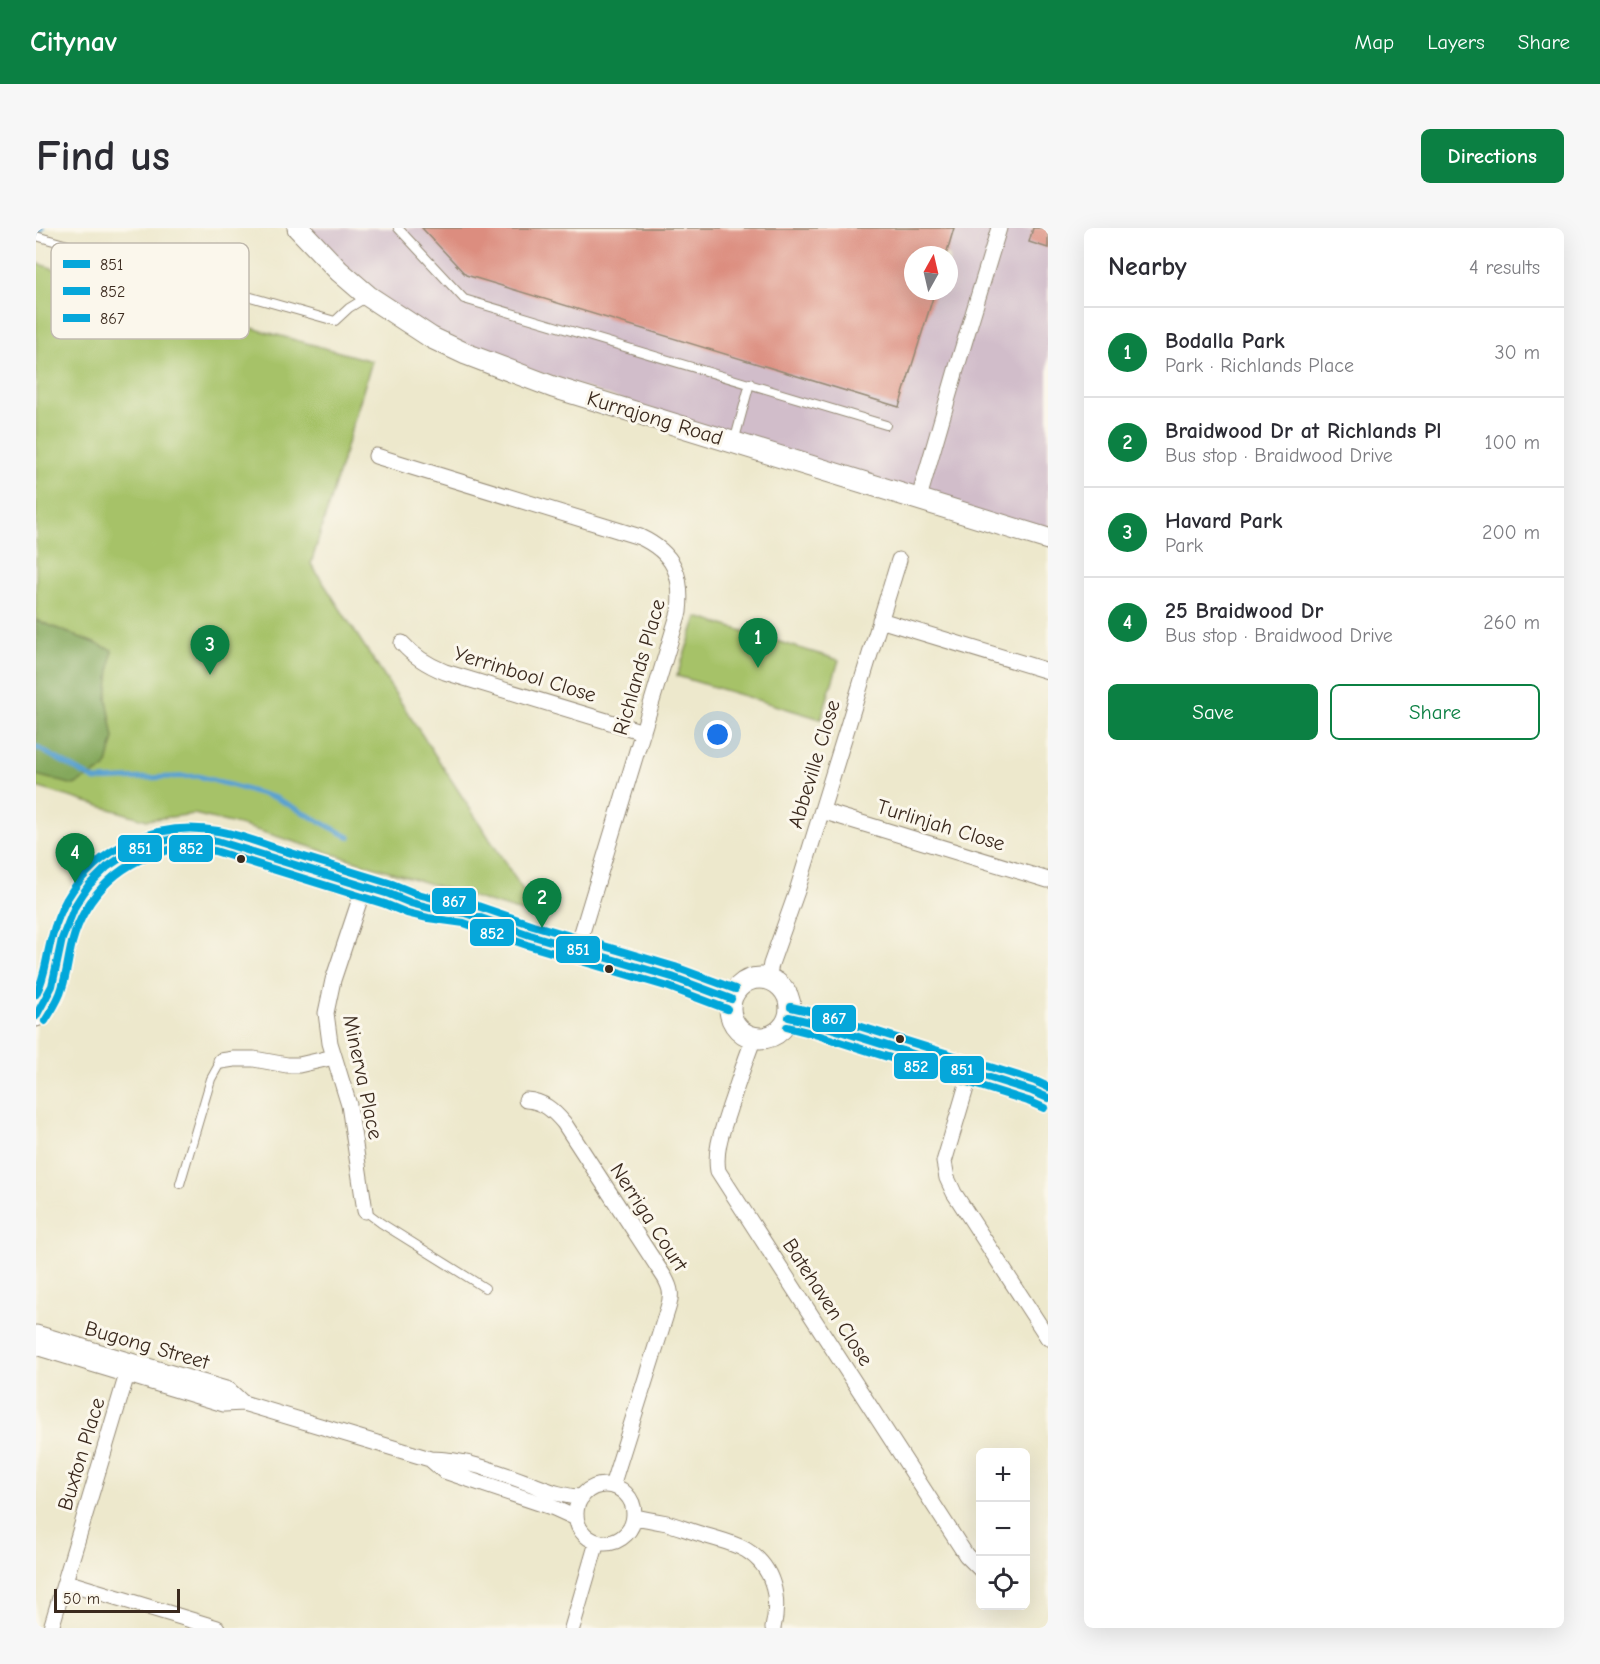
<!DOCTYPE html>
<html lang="en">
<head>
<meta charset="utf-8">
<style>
	:root { --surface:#fff; --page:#f7f7f7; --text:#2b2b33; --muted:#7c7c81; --line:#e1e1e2; --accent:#0b8043 }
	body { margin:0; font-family:"Comic Neue",sans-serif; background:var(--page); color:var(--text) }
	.controls { position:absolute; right:18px; bottom:18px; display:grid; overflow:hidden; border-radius:9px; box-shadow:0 6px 24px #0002 }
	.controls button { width:54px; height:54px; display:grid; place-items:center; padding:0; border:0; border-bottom:2px solid var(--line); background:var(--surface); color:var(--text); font:30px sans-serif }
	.compass { position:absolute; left:868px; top:18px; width:54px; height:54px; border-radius:50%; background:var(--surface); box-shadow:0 6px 24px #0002; rotate:8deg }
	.scale { position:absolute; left:18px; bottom:15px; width:126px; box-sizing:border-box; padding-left:6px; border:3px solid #3b2a1e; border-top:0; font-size:16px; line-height:21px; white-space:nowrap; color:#3b2a1e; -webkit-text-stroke:4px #fbf7ec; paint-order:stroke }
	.you { position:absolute; left:682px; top:507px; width:21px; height:21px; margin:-15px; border:4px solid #fff; border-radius:50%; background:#1a73e8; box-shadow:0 0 0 9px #1a73e833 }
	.badge { display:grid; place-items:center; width:39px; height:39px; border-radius:50%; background:var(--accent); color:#fff; font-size:20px; font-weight:700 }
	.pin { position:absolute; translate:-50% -50px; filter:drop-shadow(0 2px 3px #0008) }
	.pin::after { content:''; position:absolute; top:32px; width:21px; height:18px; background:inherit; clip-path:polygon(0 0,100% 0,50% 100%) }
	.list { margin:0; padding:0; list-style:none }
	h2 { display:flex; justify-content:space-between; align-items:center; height:78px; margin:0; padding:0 24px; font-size:26px }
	h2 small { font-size:20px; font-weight:400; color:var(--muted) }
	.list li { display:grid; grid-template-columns:39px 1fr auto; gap:18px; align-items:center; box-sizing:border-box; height:90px; padding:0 24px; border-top:2px solid var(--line) }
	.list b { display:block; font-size:22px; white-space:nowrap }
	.list p { margin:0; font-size:20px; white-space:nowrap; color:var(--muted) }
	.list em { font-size:20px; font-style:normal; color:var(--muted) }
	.actions { display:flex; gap:12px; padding:18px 24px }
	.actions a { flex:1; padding:14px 0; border:2px solid var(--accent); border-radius:9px; text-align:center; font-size:21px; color:var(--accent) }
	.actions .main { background:var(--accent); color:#fff }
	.icon { flex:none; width:33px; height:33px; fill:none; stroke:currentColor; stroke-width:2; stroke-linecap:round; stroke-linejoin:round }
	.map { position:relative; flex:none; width:1012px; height:1400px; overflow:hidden; border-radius:9px }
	header { display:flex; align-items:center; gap:36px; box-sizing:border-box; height:84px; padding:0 30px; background:var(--accent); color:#fff }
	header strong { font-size:28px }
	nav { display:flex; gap:33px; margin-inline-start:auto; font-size:21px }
	.intro { display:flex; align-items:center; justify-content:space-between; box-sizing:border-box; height:144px; padding:0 36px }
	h1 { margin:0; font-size:42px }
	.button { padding:15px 27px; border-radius:9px; background:var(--accent); color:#fff; font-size:21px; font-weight:700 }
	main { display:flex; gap:36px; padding:0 36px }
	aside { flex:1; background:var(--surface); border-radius:9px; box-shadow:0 6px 24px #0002 }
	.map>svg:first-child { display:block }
	.industrial { fill:#d1bdca; fill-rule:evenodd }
	.green { fill:#a6c268; stroke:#707643; stroke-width:1.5 }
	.forest { fill:#84a85c; stroke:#60693d; stroke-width:1.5 }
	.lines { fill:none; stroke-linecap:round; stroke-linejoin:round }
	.stream { stroke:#5aa2d1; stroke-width:5 }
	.building { fill:#dc8d7f }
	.lane-casing { stroke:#948975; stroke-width:10 }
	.street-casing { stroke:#948975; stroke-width:17 }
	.secondary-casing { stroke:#948975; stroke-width:23 }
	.lane { stroke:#fff; stroke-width:8 }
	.street { stroke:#fff; stroke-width:15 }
	.secondary { stroke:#fff; stroke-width:21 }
	.bus-1-casing { stroke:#fbf7ec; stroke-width:12 }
	.bus-2-casing { stroke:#fbf7ec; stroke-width:12 }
	.bus-3-casing { stroke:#fbf7ec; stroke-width:12 }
	.bus-1 { stroke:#06a7da; stroke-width:8 }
	.bus-2 { stroke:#06a7da; stroke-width:8 }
	.bus-3 { stroke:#06a7da; stroke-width:8 }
	.bus-dot { fill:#3b2a1e; stroke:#fbf7ec; stroke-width:2 }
	.labels { text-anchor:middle; stroke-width:6; stroke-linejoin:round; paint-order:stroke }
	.street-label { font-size:21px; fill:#3b2a1e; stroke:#fbf7ec }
	.key { fill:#fbf7ec; stroke:#c1baae; stroke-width:1.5 }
	.key-label { font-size:16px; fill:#3b2a1e }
	.line-badge { stroke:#fbf7ec; stroke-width:2 }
	.badge-label { font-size:16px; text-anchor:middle; font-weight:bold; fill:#fff }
</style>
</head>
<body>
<header>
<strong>Citynav</strong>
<nav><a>Map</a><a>Layers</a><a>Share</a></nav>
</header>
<div class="intro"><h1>Find us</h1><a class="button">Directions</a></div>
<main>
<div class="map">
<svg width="1012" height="1400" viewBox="0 0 1012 1400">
	<rect width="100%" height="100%" fill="#fbf7ec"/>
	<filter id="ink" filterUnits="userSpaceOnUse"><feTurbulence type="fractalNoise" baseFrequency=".0167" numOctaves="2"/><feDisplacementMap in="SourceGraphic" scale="12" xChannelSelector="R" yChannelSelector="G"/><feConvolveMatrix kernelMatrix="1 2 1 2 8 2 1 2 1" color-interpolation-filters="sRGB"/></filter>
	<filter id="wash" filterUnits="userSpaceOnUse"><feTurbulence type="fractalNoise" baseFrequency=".008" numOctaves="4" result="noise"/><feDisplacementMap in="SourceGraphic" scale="24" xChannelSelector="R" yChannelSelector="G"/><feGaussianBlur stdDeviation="1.35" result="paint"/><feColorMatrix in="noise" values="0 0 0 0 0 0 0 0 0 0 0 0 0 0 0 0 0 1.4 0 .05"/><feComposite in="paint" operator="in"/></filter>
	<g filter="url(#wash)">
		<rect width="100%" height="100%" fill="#ede8cc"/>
		<path class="industrial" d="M 262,0 L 1012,0 L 1012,310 L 396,110 ZM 877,27 L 913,27 L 913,63 L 877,63 Z"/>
		<path class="green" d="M 0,35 L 121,74 L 336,133 L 275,336 L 505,690 L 207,598 L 158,586 L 111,592 L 0,559 Z
			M 661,389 L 803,432 L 785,491 L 641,448 Z"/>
		<path class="forest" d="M 0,392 L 76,422 L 71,471 L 78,510 L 70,540 L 38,557 L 0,547 Z"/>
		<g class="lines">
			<path class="stream" d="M 0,10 L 6,0
				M 0,519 L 59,552 L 162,548 L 240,570 L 313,609"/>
		</g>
		<g id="blocks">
			<path class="building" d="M 386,0 L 918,0 L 910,27 L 877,27 L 877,63 L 899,63 L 863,179 L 430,47 Z
				M 997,0 L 1012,0 L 1012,20 L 993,14 Z"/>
		</g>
	</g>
	<g filter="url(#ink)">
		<use href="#blocks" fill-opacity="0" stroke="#948975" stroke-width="1.5"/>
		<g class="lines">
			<defs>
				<path id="lane" d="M 362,0 L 428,71 L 850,197
					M 0,8 L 299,93 L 313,80 L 331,69
					M 698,214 L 714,155
					M 144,956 L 175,851 L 185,833
					M 329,983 L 345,995 L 449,1060"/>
				<path id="street" d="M 340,228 L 604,309 C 638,325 647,347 643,384 L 541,721
					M 883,270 L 920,142 L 963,0
					M 844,392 L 1012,443
					M 366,415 C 378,429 392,437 409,444 L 607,504
					M 786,583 L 1012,652
					M 328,659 L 297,752 L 290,785 L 294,815 L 313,877 L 329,983
					M 732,751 L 735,736 L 761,663 L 863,332
					M 718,810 C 709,832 702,855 694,878 C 688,898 678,921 682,943 L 930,1327 L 945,1342
					M 185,833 L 198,831 L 218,831 L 251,837 L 263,837 L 298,829
					M 935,843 L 908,934 L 911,950 L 918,965 L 1012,1110
					M 490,872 C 507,873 517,882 528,895 L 629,1050 C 635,1061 636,1067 632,1080 L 576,1258
					M 0,1105 L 193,1162 L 207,1175
					M 0,1119 L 188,1176 L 207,1175 L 394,1231 C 427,1231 457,1242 487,1253 C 507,1260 524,1269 546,1269
					M 394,1231 L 408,1243 L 518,1280 L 540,1290
					M540 1286a29 29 0 1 1 58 0a29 29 0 1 1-58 0Z
					M 599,1289 C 609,1291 620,1293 631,1295 C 644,1299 657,1304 671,1308 C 684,1312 698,1315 710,1322 C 738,1339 744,1370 737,1400
					M 30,1354 L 181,1400
					M 15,1400 L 95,1133
					M 536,1400 L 561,1314"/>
				<path id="secondary" d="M 262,0 L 303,43 L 332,68 L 396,110 L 430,126 L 517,159 L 1012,311
					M694 780a30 30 0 1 1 60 0a30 30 0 1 1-60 0Z
					M 0,788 L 16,758 L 26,711 L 39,678 L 46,667 L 53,657 L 71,639 L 83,631 L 109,618 L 136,611 L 150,610 L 181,613 L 353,666 L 375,675 L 395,680 L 430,685 L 494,707 L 636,749 L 695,771
					M 753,789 L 778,795 L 996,863 L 1012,870"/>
			</defs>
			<use href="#lane" class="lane-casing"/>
			<use href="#street" class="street-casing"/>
			<use href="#secondary" class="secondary-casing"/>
			<use href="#lane" class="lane"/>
			<use href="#street" class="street"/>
			<use href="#secondary" class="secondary"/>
			<defs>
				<path id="bus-1" d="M 0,788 L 16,758 L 26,711 L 39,678 L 46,667 L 53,657 L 71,639 L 83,631 L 109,618 L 136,611 L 150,610 L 181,613 L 353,666 L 375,675 L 395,680 L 430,685 L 494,707 L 636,749 L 695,771
					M 753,789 L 778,795 L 996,863 L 1012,870"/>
				<path id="bus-2" d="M 9,793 C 15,783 23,772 26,760 C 31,746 32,730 36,715 C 49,666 87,630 138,621 C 151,619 165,622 179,623 L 349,676 L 371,685 L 392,690 L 428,695 L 491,717 L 633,759 L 691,781
					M 751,799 L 775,805 L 992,873 L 1008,880"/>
				<path id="bus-3" d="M 0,766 C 10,748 10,728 16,709 C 19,697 25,682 31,671 C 62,618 122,592 182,603 C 205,607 229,617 252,624 C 287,635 321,645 356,656 L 378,665 L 397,670 L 433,675 L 497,697 L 639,739 L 699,761
					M 755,779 L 781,785 L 999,853 L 1012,859"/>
			</defs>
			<use href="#bus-1" class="bus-1-casing"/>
			<use href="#bus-2" class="bus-2-casing"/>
			<use href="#bus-3" class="bus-3-casing"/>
			<use href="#bus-1" class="bus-1"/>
			<use href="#bus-2" class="bus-2"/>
			<use href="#bus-3" class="bus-3"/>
		</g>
	</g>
	<g class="bus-dot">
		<circle cx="205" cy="631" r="5"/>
		<circle cx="573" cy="741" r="5"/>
		<circle cx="864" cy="811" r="5"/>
	</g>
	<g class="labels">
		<g class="street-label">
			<text transform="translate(619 190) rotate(17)" y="7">Kurrajong Road</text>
			<text transform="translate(603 439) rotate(-74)" y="7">Richlands Place</text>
			<text transform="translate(489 446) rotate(17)" y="7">Yerrinbool Close</text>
			<text transform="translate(778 536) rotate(-73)" y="7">Abbeville Close</text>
			<text transform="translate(905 597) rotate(17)" y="7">Turlinjah Close</text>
			<text transform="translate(327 849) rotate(78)" y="7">Minerva Place</text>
			<text transform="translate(613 989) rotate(57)" y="7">Nerriga Court</text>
			<text transform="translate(792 1074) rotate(57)" y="7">Batehaven Close</text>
			<text transform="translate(111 1117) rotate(16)" y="7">Bugong Street</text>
			<text transform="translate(45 1226) rotate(-73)" y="7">Buxton Place</text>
		</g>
	</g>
	<rect x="15" y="15" width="198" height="96" rx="9" class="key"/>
	<rect x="27" y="32" width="27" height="8" fill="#06a7da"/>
	<rect x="27" y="59" width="27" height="8" fill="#06a7da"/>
	<rect x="27" y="86" width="27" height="8" fill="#06a7da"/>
	<g class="key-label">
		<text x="64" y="42">851</text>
		<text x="64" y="69">852</text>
		<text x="64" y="96">867</text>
	</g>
	<g class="line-badge">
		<rect x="132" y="606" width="46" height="29" rx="6" fill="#06a7da"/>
		<rect x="81" y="606" width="46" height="29" rx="6" fill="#06a7da"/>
		<rect x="395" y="659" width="46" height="28" rx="6" fill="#06a7da"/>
		<rect x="433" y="690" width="46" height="29" rx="6" fill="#06a7da"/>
		<rect x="519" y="707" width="46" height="29" rx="6" fill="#06a7da"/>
		<rect x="775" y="776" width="46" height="29" rx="6" fill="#06a7da"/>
		<rect x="857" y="824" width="46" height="28" rx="6" fill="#06a7da"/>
		<rect x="903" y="827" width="46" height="29" rx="6" fill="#06a7da"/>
	</g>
	<g class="badge-label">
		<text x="155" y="626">852</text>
		<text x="104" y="626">851</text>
		<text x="418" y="679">867</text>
		<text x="456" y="711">852</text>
		<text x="542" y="727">851</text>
		<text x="798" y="796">867</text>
		<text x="880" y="844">852</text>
		<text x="926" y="847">851</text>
	</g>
</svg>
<div class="controls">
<button>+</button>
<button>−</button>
<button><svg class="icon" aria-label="locate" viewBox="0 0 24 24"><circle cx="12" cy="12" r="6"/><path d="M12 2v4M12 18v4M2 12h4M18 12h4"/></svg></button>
</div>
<svg class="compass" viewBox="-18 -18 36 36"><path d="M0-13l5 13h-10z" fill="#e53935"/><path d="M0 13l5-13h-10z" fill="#7c7c81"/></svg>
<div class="scale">50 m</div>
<div class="you"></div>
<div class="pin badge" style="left:722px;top:440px">1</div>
<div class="pin badge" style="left:506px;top:700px">2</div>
<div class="pin badge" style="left:174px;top:447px">3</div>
<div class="pin badge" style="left:39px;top:655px">4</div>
</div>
<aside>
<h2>Nearby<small>4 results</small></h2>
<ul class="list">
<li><span class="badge">1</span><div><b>Bodalla Park</b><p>Park · Richlands Place</p></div><em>30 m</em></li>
<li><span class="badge">2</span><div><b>Braidwood Dr at Richlands Pl</b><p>Bus stop · Braidwood Drive</p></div><em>100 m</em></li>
<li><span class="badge">3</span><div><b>Havard Park</b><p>Park</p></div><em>200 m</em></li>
<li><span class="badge">4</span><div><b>25 Braidwood Dr</b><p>Bus stop · Braidwood Drive</p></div><em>260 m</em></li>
</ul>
<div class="actions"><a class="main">Save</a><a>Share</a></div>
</aside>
</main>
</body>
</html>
